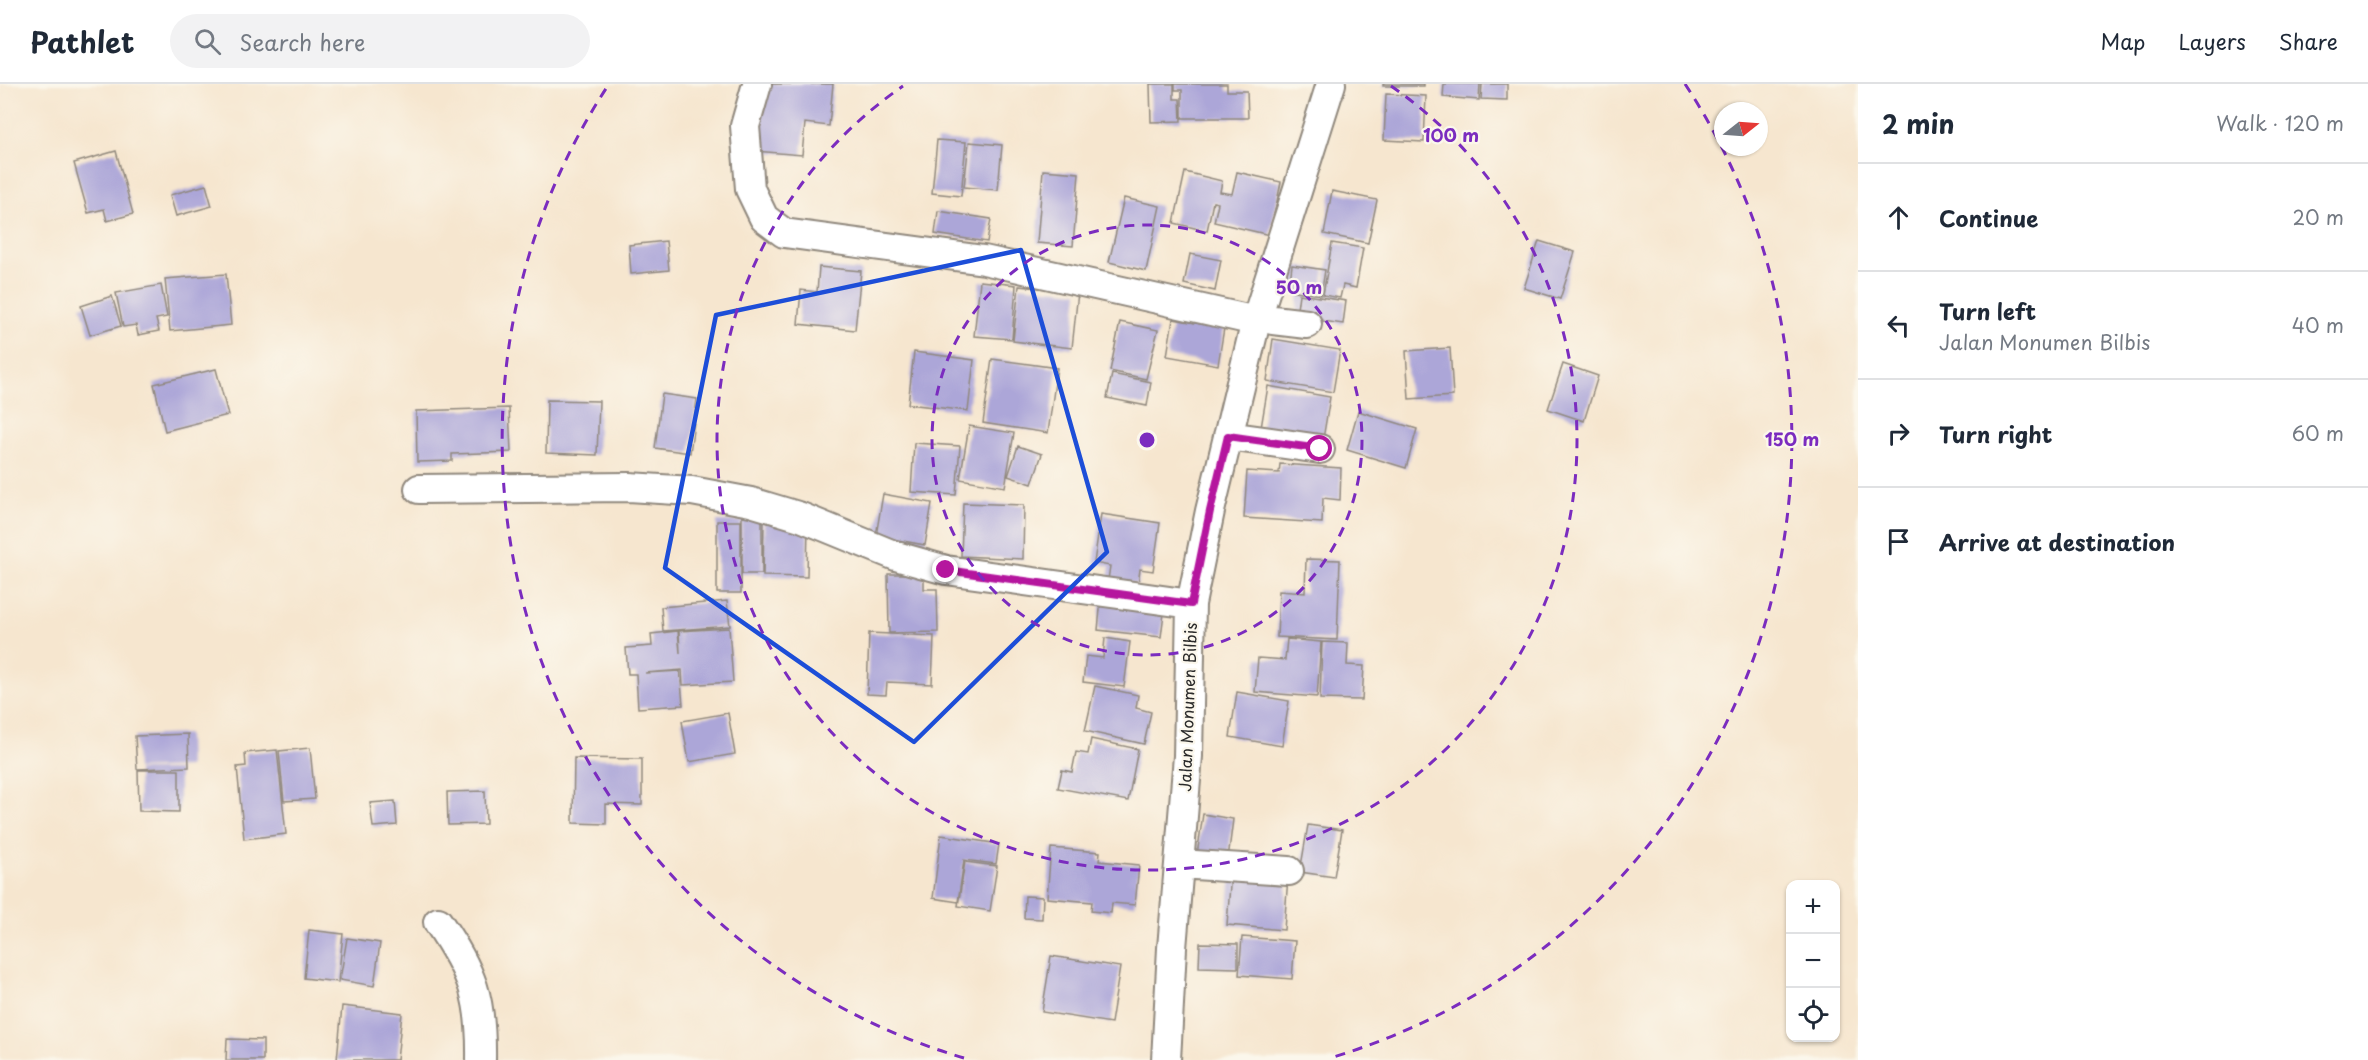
<!DOCTYPE html>
<html lang="en">
<head>
<meta charset="utf-8">
<style>
	:root { --surface:#fff; --page:#f2f2f3; --text:#1f2937; --muted:#747a83; --line:#e0e1e3 }
	body { margin:0; font-family:"Playpen Sans",sans-serif; background:var(--page); color:var(--text) }
	.controls { position:absolute; right:18px; bottom:18px; display:grid; overflow:hidden; border-radius:12px; box-shadow:0 2px 4px #0004 }
	.controls button { width:54px; height:54px; display:grid; place-items:center; padding:0; border:0; border-bottom:2px solid var(--line); background:var(--surface); color:var(--text); font:30px sans-serif }
	.compass { position:absolute; left:1714px; top:18px; width:54px; height:54px; border-radius:50%; background:var(--surface); box-shadow:0 2px 4px #0004; rotate:73deg }
	.stop { position:absolute; width:18px; height:18px; margin:-14px; border:4px solid #b5179e; border-radius:50%; background:#fff }
	.stop.end { background:#b5179e; border-color:#fff; box-shadow:0 2px 6px #0008 }
	.list { margin:0; padding:0; list-style:none }
	h2 { display:flex; justify-content:space-between; align-items:center; height:78px; margin:0; padding:0 24px; font-size:26px }
	h2 small { font-size:20px; font-weight:400; color:var(--muted) }
	.list li { display:grid; grid-template-columns:39px 1fr auto; gap:18px; align-items:center; box-sizing:border-box; height:108px; padding:0 24px; border-top:2px solid var(--line) }
	.list b { display:block; font-size:22px; white-space:nowrap }
	.list p { margin:0; font-size:20px; white-space:nowrap; color:var(--muted) }
	.list em { font-size:20px; font-style:normal; color:var(--muted) }
	.icon { flex:none; width:33px; height:33px; fill:none; stroke:currentColor; stroke-width:2; stroke-linecap:round; stroke-linejoin:round }
	.map { position:relative; flex:none; width:1858px; height:976px; overflow:hidden }
	header { display:flex; align-items:center; gap:36px; box-sizing:border-box; height:84px; padding:0 30px; background:var(--surface); border-bottom:2px solid var(--line) }
	header strong { font-size:28px }
	nav { display:flex; gap:33px; margin-inline-start:auto; font-size:21px }
	.search { width:420px; height:54px; background:var(--page); display:flex; align-items:center; gap:15px; box-sizing:border-box; padding:0 21px; border-radius:33px; color:var(--muted); font-size:22px }
	main { display:flex }
	aside { flex:1; background:var(--surface) }
	.map>svg:first-child { display:block }
	.building { fill:#aca6d8 }
	.lines { fill:none; stroke-linecap:round; stroke-linejoin:round }
	.minor-casing { stroke:#90887d; stroke-width:32 }
	.minor { stroke:#fff; stroke-width:28 }
	.route { stroke:#b5179e; stroke-width:8 }
	.marked { fill:none; stroke:#1d4ed8; stroke-width:4.5; stroke-linejoin:round }
	.ring { fill:none; stroke:#7b2cbf; stroke-width:3; stroke-dasharray:10 8 }
	.labels { text-anchor:middle; stroke-width:4.5; stroke-linejoin:round; paint-order:stroke }
	.street-label { font-size:16px; fill:#2b2b2b; stroke:#fbf7ec }
	.centre { fill:#7b2cbf; stroke:#fbf7ec; stroke-width:3 }
	.ring-label { font-size:18px; text-anchor:middle; font-weight:bold; fill:#7b2cbf; stroke:#fbf7ec; stroke-width:4.5; stroke-linejoin:round; paint-order:stroke }
</style>
</head>
<body>
<header>
<strong>Pathlet</strong>
<div class="search"><svg class="icon" aria-label="search" viewBox="0 0 24 24"><circle cx="10" cy="10" r="6"/><path d="M15 15l6 6"/></svg>Search here</div>
<nav><a>Map</a><a>Layers</a><a>Share</a></nav>
</header>
<main>
<div class="map">
<svg width="1858" height="976" viewBox="0 0 1858 976">
	<rect width="100%" height="100%" fill="#fbf7ec"/>
	<filter id="ink" filterUnits="userSpaceOnUse"><feTurbulence type="fractalNoise" baseFrequency=".0167" numOctaves="2"/><feDisplacementMap in="SourceGraphic" scale="12" xChannelSelector="R" yChannelSelector="G"/><feConvolveMatrix kernelMatrix="1 2 1 2 8 2 1 2 1" color-interpolation-filters="sRGB"/></filter>
	<filter id="wash" filterUnits="userSpaceOnUse"><feTurbulence type="fractalNoise" baseFrequency=".008" numOctaves="4" result="noise"/><feDisplacementMap in="SourceGraphic" scale="24" xChannelSelector="R" yChannelSelector="G"/><feGaussianBlur stdDeviation="1.35" result="paint"/><feColorMatrix in="noise" values="0 0 0 0 0 0 0 0 0 0 0 0 0 0 0 0 0 1.4 0 .05"/><feComposite in="paint" operator="in"/></filter>
	<g filter="url(#wash)">
		<rect width="100%" height="100%" fill="#f6e6cf"/>
		<g id="blocks">
			<path class="building" d="M 760,0 L 833,0 L 829,42 L 805,39 L 802,71 L 754,67 Z
				M 1150,0 L 1174,0 L 1174,15 L 1180,15 L 1181,37 L 1151,38 Z
				M 1175,0 L 1227,0 L 1227,7 L 1247,7 L 1248,34 L 1182,34 L 1182,6 L 1175,6 Z
				M 1383,0 L 1424,0 L 1424,2 L 1383,2 Z
				M 1444,0 L 1480,0 L 1479,16 L 1443,13 Z
				M 1482,0 L 1507,0 L 1507,16 L 1481,15 Z
				M 1386,10 L 1426,12 L 1424,58 L 1384,56 Z
				M 937,56 L 966,58 L 961,112 L 932,109 Z
				M 969,58 L 1002,61 L 998,106 L 964,103 Z
				M 116,67 L 133,130 L 107,137 L 104,125 L 88,129 L 74,79 Z
				M 1043,86 L 1079,89 L 1073,162 L 1037,159 Z
				M 1185,88 L 1222,97 L 1220,108 L 1232,110 L 1237,88 L 1281,98 L 1270,151 L 1214,138 L 1218,119 L 1213,118 L 1207,147 L 1174,139 Z
				M 206,101 L 212,122 L 176,132 L 170,111 Z
				M 1332,107 L 1377,116 L 1368,159 L 1324,150 Z
				M 1124,114 L 1160,122 L 1146,187 L 1109,178 Z
				M 938,127 L 991,135 L 987,158 L 935,150 Z
				M 666,157 L 669,186 L 631,190 L 629,161 Z
				M 1539,157 L 1575,168 L 1560,215 L 1524,204 Z
				M 1332,159 L 1363,164 L 1356,204 L 1343,201 L 1340,214 L 1323,211 Z
				M 1190,170 L 1221,176 L 1215,207 L 1184,200 Z
				M 1292,181 L 1325,186 L 1321,211 L 1289,206 Z
				M 819,183 L 861,187 L 855,246 L 798,240 L 801,206 L 817,208 Z
				M 226,190 L 231,241 L 170,247 L 165,195 Z
				M 980,197 L 1016,201 L 1012,255 L 974,252 Z
				M 161,201 L 167,233 L 156,235 L 159,247 L 138,251 L 136,241 L 123,243 L 116,209 Z
				M 1019,202 L 1078,208 L 1072,264 L 1013,257 Z
				M 1299,210 L 1346,217 L 1343,240 L 1296,233 Z
				M 112,212 L 121,242 L 90,251 L 81,222 Z
				M 1173,235 L 1224,244 L 1218,281 L 1167,272 Z
				M 1120,238 L 1158,246 L 1146,295 L 1110,287 Z
				M 1273,255 L 1340,266 L 1333,308 L 1267,297 Z
				M 1450,264 L 1453,312 L 1409,315 L 1406,267 Z
				M 914,268 L 974,276 L 968,327 L 908,320 Z
				M 992,275 L 1057,284 L 1048,349 L 983,339 Z
				M 1563,280 L 1598,292 L 1584,337 L 1548,325 Z
				M 216,285 L 228,331 L 165,347 L 154,300 Z
				M 1112,290 L 1151,298 L 1147,322 L 1107,314 Z
				M 1268,302 L 1330,313 L 1322,361 L 1260,350 Z
				M 662,310 L 697,315 L 690,369 L 655,364 Z
				M 547,316 L 599,317 L 597,371 L 546,369 Z
				M 509,324 L 511,368 L 452,370 L 452,377 L 417,378 L 416,327 Z
				M 1358,327 L 1417,345 L 1406,384 L 1347,366 Z
				M 969,342 L 1014,349 L 1005,403 L 960,395 Z
				M 914,359 L 960,362 L 956,411 L 911,408 Z
				M 1018,362 L 1042,370 L 1032,400 L 1008,392 Z
				M 1280,380 L 1341,384 L 1340,416 L 1323,414 L 1322,439 L 1244,434 L 1247,387 L 1279,389 Z
				M 883,410 L 932,419 L 925,461 L 876,452 Z
				M 963,419 L 1024,421 L 1023,475 L 961,472 Z
				M 742,430 L 762,430 L 762,490 L 742,490 Z
				M 1101,430 L 1160,439 L 1153,487 L 1140,485 L 1138,500 L 1108,496 L 1110,482 L 1094,479 Z
				M 717,437 L 741,437 L 741,509 L 717,509 Z
				M 764,437 L 808,438 L 807,493 L 763,492 Z
				M 1306,475 L 1340,476 L 1337,556 L 1277,553 L 1279,507 L 1305,509 Z
				M 888,490 L 924,490 L 924,505 L 937,505 L 938,548 L 889,549 Z
				M 1101,515 L 1165,521 L 1161,553 L 1098,546 Z
				M 727,517 L 730,542 L 663,547 L 661,523 Z
				M 729,544 L 733,598 L 683,601 L 682,586 L 645,589 L 680,587 L 683,621 L 638,624 L 636,590 L 628,590 L 626,564 L 652,562 L 651,550 L 678,547 L 680,569 L 679,547 Z
				M 869,549 L 934,552 L 932,600 L 887,598 L 886,611 L 867,610 Z
				M 1105,554 L 1130,558 L 1124,603 L 1083,598 L 1086,572 L 1103,574 Z
				M 1287,555 L 1321,558 L 1317,613 L 1255,608 L 1258,574 L 1285,576 Z
				M 1322,558 L 1348,559 L 1347,581 L 1364,582 L 1362,616 L 1320,615 Z
				M 1095,602 L 1138,611 L 1136,624 L 1151,628 L 1144,660 L 1085,647 Z
				M 1237,608 L 1289,617 L 1282,662 L 1230,653 Z
				M 728,629 L 735,670 L 689,678 L 682,637 Z
				M 188,650 L 189,683 L 137,685 L 135,652 Z
				M 1091,655 L 1138,665 L 1128,717 L 1058,704 L 1062,686 L 1072,688 L 1076,668 L 1088,670 Z
				M 310,664 L 315,715 L 284,717 L 279,667 Z
				M 277,666 L 286,750 L 244,755 L 237,683 L 246,682 L 245,669 Z
				M 574,674 L 642,675 L 642,721 L 606,720 L 606,740 L 573,739 Z
				M 138,686 L 179,686 L 179,728 L 139,727 Z
				M 485,707 L 486,740 L 448,741 L 447,708 Z
				M 395,717 L 397,741 L 373,743 L 370,719 Z
				M 1203,730 L 1233,735 L 1228,775 L 1197,771 Z
				M 1308,741 L 1342,746 L 1334,793 L 1300,788 Z
				M 941,751 L 999,760 L 996,780 L 964,776 L 958,818 L 933,814 Z
				M 1051,764 L 1100,768 L 1099,777 L 1139,781 L 1135,821 L 1112,819 L 1111,829 L 1091,827 L 1092,818 L 1047,814 Z
				M 965,778 L 997,782 L 990,827 L 958,822 Z
				M 1231,788 L 1288,793 L 1284,846 L 1227,841 Z
				M 1025,812 L 1043,813 L 1042,835 L 1024,834 Z
				M 309,846 L 343,850 L 338,898 L 304,894 Z
				M 1242,853 L 1295,857 L 1292,895 L 1239,891 Z
				M 347,854 L 380,859 L 374,902 L 340,896 Z
				M 1200,859 L 1238,860 L 1238,884 L 1199,883 Z
				M 1051,872 L 1120,883 L 1111,939 L 1042,928 Z
				M 342,922 L 402,929 L 397,976 L 337,976 Z
				M 227,955 L 263,956 L 263,976 L 226,976 Z"/>
		</g>
	</g>
	<g filter="url(#ink)">
		<use href="#blocks" fill-opacity="0" stroke="#90887d" stroke-width="1.5"/>
		<g class="lines">
			<defs>
				<path id="minor" d="M 757,0 L 745,42 L 750,105 L 764,134 L 784,149 L 984,176 L 1256,237
					M 1273,236 L 1307,240
					M 1228,352 L 1320,365
					M 419,405 L 629,403 L 692,407 L 751,418 L 801,433 L 896,472 L 946,486 L 1191,520
					M 1179,780 L 1289,787
					M 438,838 C 473,890 482,913 481,976
					M 1166,976 L 1172,864 L 1188,672 L 1191,520 L 1210,427 L 1256,237 L 1331,0"/>
			</defs>
			<use href="#minor" class="minor-casing"/>
			<use href="#minor" class="minor"/>
		</g>
	</g>
	<g class="lines" filter="url(#ink)">
		<path class="route" d="M 946,486 L 1191,520 L 1210,427 L 1228,352 L 1320,365"/>
	</g>
	<path class="marked" d="M 1021,166 L 1107,468 L 914,658 L 665,484 L 716,231 Z"/>
	<g class="ring">
		<circle cx="1147" cy="356" r="215"/>
		<path d="M1391 2A430 430 0 1 1 903 2"/>
		<path d="M964 974A645 645 0 0 1 609 0M1685 0A645 645 0 0 1 1330 974"/>
	</g>
	<g class="labels">
		<g class="street-label">
			<text transform="translate(1188 623) rotate(-88)" y="6">Jalan Monumen Bilbis</text>
		</g>
	</g>
	<circle cx="1147" cy="356" r="9" class="centre"/>
	<g class="ring-label">
		<text x="1451" y="58">100 m</text>
		<text x="1299" y="210">50 m</text>
		<text x="1792" y="362">150 m</text>
	</g>
</svg>
<div class="controls">
<button>+</button>
<button>−</button>
<button><svg class="icon" aria-label="locate" viewBox="0 0 24 24"><circle cx="12" cy="12" r="6"/><path d="M12 2v4M12 18v4M2 12h4M18 12h4"/></svg></button>
</div>
<svg class="compass" viewBox="-18 -18 36 36"><path d="M0-13l5 13h-10z" fill="#e53935"/><path d="M0 13l5-13h-10z" fill="#747a83"/></svg>
<div class="stop" style="left:1320px;top:365px"></div>
<div class="stop end" style="left:946px;top:486px"></div>
</div>
<aside>
<h2>2 min<small>Walk · 120 m</small></h2>
<ul class="list">
<li><svg class="icon" aria-label="ahead" viewBox="0 0 24 24"><path d="M12 20V5M6 11l6-6 6 6"/></svg><div><b>Continue</b></div><em>20 m</em></li>
<li><svg class="icon" aria-label="left" viewBox="0 0 24 24"><path d="M17 20v-9H6M10 6l-5 5 5 5"/></svg><div><b>Turn left</b><p>Jalan Monumen Bilbis</p></div><em>40 m</em></li>
<li><svg class="icon" aria-label="right" viewBox="0 0 24 24"><path d="M7 20v-9h11M14 6l5 5-5 5"/></svg><div><b>Turn right</b></div><em>60 m</em></li>
<li><svg class="icon" aria-label="arrive" viewBox="0 0 24 24"><path d="M6 21V4h12l-3 4 3 4H6"/></svg><div><b>Arrive at destination</b></div></li>
</ul>
</aside>
</main>
</body>
</html>
